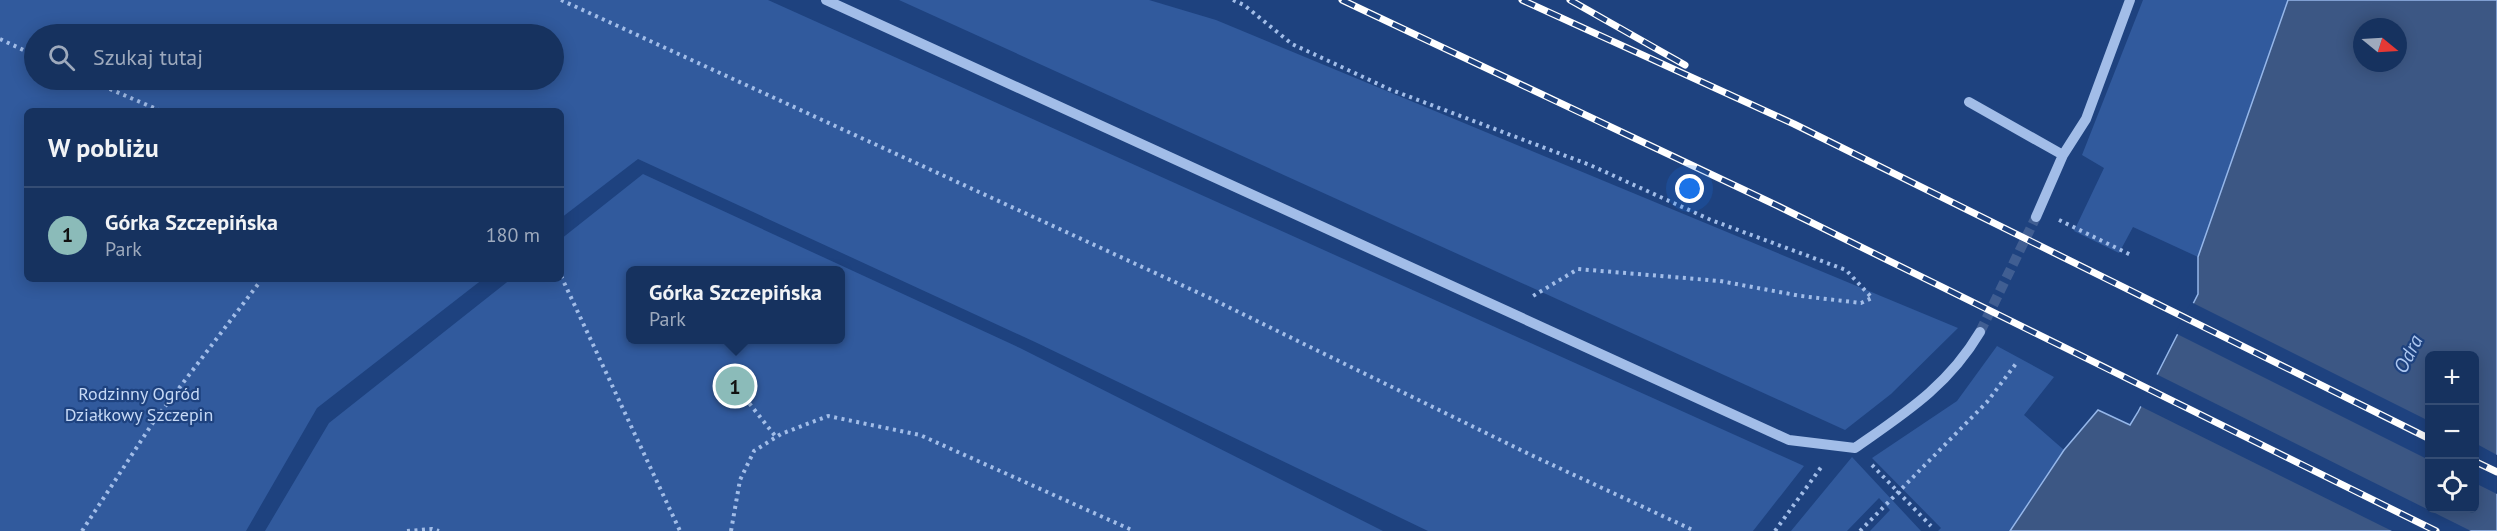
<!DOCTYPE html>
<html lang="pl">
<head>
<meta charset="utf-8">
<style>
	:root { --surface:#16325f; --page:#233e68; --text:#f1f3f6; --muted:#9eaabd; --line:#354d74; --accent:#8bbbb9 }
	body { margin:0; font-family:"PT Sans",sans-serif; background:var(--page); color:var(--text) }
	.controls { position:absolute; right:18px; bottom:18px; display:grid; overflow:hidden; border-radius:9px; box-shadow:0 3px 15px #0003 }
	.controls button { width:54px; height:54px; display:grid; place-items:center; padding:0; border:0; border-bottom:2px solid var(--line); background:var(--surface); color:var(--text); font:30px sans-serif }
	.compass { position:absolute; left:2353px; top:18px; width:54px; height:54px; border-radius:50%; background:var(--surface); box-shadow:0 3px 15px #0003; rotate:108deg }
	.you { position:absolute; left:1690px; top:189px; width:21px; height:21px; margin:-15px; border:4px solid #fff; border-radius:50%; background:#1a73e8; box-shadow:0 0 0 9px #1a73e833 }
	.badge { display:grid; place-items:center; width:39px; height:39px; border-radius:50%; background:var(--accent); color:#111; font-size:20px; font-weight:700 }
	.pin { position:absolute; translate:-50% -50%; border:3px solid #fff; box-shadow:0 2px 6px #0006 }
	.popup { position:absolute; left:626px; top:266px; width:219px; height:78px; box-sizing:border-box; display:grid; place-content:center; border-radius:9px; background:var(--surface); filter:drop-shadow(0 2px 4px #0005); font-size:20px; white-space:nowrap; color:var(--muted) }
	.popup b { font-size:22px; color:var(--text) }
	.popup::after { content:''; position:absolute; left:50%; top:100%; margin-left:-12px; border:12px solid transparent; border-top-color:var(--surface) }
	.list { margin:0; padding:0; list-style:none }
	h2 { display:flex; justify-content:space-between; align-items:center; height:78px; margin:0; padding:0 24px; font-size:26px }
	h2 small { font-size:20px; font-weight:400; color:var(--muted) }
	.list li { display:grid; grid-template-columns:39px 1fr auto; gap:18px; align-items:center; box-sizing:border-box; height:96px; padding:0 24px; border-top:2px solid var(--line) }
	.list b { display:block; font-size:22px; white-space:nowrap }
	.list p { margin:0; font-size:20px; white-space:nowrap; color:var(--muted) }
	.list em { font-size:20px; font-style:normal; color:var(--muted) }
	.icon { flex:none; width:33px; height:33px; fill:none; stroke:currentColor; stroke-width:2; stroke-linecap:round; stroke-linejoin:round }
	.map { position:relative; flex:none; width:2497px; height:531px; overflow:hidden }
	.search { position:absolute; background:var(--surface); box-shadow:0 3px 15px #0003; left:24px; top:24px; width:540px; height:66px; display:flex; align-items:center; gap:15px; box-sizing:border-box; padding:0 21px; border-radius:33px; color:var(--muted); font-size:22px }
	.panel { position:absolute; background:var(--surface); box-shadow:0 3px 15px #0003; left:24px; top:108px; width:540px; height:174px; border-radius:9px }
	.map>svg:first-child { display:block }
	.green { fill:#315a9d; fill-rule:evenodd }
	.water { fill:#3c5784; stroke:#95b7ea; stroke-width:1.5; fill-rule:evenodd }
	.pier { fill:#1e427f }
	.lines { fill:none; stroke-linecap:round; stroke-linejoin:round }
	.minor-tunnel { stroke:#405e92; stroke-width:10; stroke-dasharray:10 5; stroke-linecap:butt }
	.path { stroke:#a2bde8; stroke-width:4; stroke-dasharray:3 4.5; stroke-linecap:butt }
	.minor { stroke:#a2bde8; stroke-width:10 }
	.rail-casing { stroke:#fff; stroke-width:7 }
	.rail { stroke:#1e427f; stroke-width:4.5; stroke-dasharray:14; stroke-linecap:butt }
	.labels { text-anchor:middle; stroke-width:4.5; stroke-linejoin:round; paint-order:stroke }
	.park-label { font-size:18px; fill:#c6d9f6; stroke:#1e427f }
	.water-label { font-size:20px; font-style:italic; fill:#adc7f0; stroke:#1e427f }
</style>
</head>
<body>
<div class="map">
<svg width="2497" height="531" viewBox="0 0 2497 531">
	<rect width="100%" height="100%" fill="#1e427f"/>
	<path class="green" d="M 0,0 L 768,0 L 1804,466 L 1753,531 L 1428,531 L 1035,342 L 638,159 L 561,218 L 561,111 L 27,111 L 27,279 L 483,279 L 317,408 L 246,531 L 0,531 ZM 554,34 L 554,80 L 34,80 L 34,34 Z
		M 899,0 L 1149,0 L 1216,20 L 1958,328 L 1891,394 L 1845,430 Z
		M 2143,0 L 2288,0 L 2198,257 L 2133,227 L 2119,253 L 2074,231 L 2104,168 L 2082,155 Z
		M 643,174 L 1020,348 L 1383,531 L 265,531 L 329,423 L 511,279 L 561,279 L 561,239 ZM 840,270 L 840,340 L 630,340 L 630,270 Z
		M 1997,346 L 2054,377 L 2024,415 L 2064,450 L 2010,531 L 1938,531 L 1941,528 L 1872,458 L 1957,401 Z
		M 1852,457 L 1921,531 L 1870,531 L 1890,510 L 1879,498 L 1847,531 L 1791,531 Z"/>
	<path class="water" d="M 2288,0 L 2497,0 L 2497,531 L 2010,531 L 2064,450 L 2098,410 L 2130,425 L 2138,412 L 2198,294 L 2198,257 ZM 2362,27 L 2398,27 L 2398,63 L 2362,63 ZM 2430,356 L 2474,356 L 2474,508 L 2430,508 Z"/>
	<path class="pier" d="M 2191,302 L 2429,421 L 2429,460 L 2175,333 Z
		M 2154,373 L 2471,531 L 2392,531 L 2138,405 Z
		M 2475,443 L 2497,455 L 2497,494 L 2475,483 Z"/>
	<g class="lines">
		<path class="minor-tunnel" d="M 1980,332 L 2036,217"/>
		<path class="path" d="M 561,0 L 1212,299 L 1531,455 L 1695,531
			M 1233,0 L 1244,5 L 1292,44 L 1389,89 L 1590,165 L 1711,220 L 1846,270 L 1872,298 L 1861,303 L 1801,296 L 1720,281 L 1578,269 L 1533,296
			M 0,39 L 34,55
			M 89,80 L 161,111
			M 2059,220 L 2131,255
			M 561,276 L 680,531
			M 725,386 L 749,403 L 776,437
			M 1872,465 L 1931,526
			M 82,531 L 154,421 L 262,279
			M 407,531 L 432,529 L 439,531
			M 731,531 L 740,480 L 754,451 L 781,434 L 828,416 L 920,435 L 1134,531
			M 1775,531 L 1822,466
			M 1860,531 L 1987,402 L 2018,361"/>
		<path class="minor" d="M 826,0 L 1789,440 L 1855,448 C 1905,413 1948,386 1980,332
			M 1969,102 L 2063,155
			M 2036,217 L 2063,155 L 2086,119 L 2130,0"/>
		<defs>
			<path id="rail" d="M 1342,0 L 1778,206 L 2436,531
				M 1522,0 L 1794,124 L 2430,439
				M 1570,0 L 1685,65
				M 2474,461 L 2497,472"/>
		</defs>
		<use href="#rail" class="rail-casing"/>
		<use href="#rail" class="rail"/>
	</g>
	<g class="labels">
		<g class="park-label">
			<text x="139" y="400">Rodzinny Ogród<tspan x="139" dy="21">Działkowy Szczepin</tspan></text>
		</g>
		<g class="water-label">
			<text transform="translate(2408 354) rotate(-63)" y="7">Odra</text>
		</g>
	</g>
</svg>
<div class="controls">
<button>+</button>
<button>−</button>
<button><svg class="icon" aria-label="locate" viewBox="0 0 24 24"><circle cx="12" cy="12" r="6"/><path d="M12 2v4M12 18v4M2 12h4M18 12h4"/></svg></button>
</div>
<svg class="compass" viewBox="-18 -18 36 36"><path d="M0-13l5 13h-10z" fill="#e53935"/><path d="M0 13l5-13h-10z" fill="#9eaabd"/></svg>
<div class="you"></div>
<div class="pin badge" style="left:735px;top:386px">1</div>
<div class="popup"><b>Górka Szczepińska</b>Park</div>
<div class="search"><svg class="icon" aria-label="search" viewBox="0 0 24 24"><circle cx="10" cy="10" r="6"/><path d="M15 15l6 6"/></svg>Szukaj tutaj</div>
<section class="panel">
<h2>W pobliżu<small></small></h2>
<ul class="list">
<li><span class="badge">1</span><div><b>Górka Szczepińska</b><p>Park</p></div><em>180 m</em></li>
</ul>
</section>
</div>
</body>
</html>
